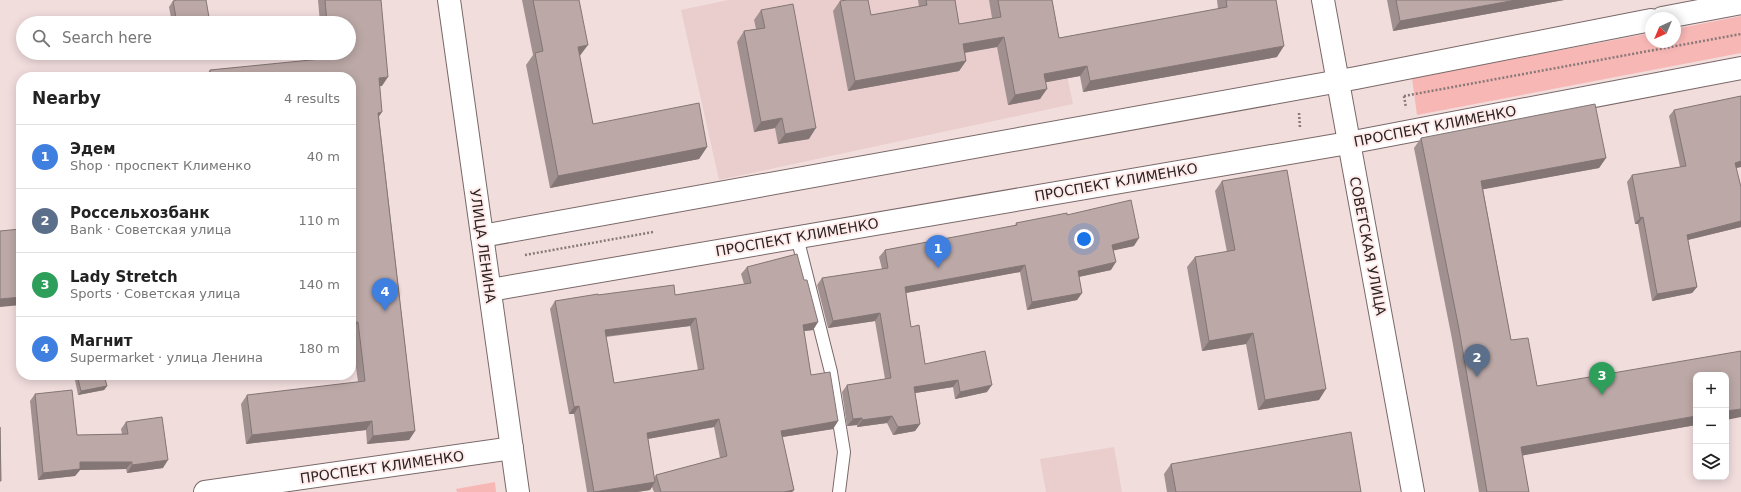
<!DOCTYPE html>
<html lang="en">
<head>
<meta charset="utf-8">
<style>
	:root { --surface:#fff; --page:#f2f2f2; --text:#222; --muted:#767676; --line:#e0e0e0; --accent:#418881 }
	body { margin:0; font-family:"DejaVu Sans",sans-serif; background:var(--page); color:var(--text) }
	.controls { position:absolute; right:12px; bottom:12px; display:grid; overflow:hidden; border-radius:8px; box-shadow:0 2px 10px #0003 }
	.controls button { width:36px; height:36px; display:grid; place-items:center; padding:0; border:0; border-bottom:1px solid var(--line); background:var(--surface); color:var(--text); font:20px sans-serif }
	.compass { position:absolute; left:1645px; top:12px; width:36px; height:36px; border-radius:50%; background:var(--surface); box-shadow:0 2px 10px #0003; rotate:224deg }
	.you { position:absolute; left:1084px; top:239px; width:14px; height:14px; margin:-10px; border:3px solid #fff; border-radius:50%; background:#1a73e8; box-shadow:0 0 0 6px #1a73e833 }
	.badge { display:grid; place-items:center; width:26px; height:26px; border-radius:50%; background:var(--accent); color:#fff; font-size:13px; font-weight:700 }
	.pin { position:absolute; translate:-50% -33px; filter:drop-shadow(0 1px 2px #0008) }
	.pin::after { content:''; position:absolute; top:21px; width:14px; height:12px; background:inherit; clip-path:polygon(0 0,100% 0,50% 100%) }
	.list { margin:0; padding:0; list-style:none }
	h2 { display:flex; justify-content:space-between; align-items:center; height:52px; margin:0; padding:0 16px; font-size:17px }
	h2 small { font-size:13px; font-weight:400; color:var(--muted) }
	.list li { display:grid; grid-template-columns:26px 1fr auto; gap:12px; align-items:center; box-sizing:border-box; height:64px; padding:0 16px; border-top:1px solid var(--line) }
	.list b { display:block; font-size:15px; white-space:nowrap }
	.list p { margin:0; font-size:13px; white-space:nowrap; color:var(--muted) }
	.list em { font-size:13px; font-style:normal; color:var(--muted) }
	.icon { flex:none; width:22px; height:22px; fill:none; stroke:currentColor; stroke-width:2; stroke-linecap:round; stroke-linejoin:round }
	.map { position:relative; flex:none; width:1741px; height:492px; overflow:hidden }
	.search { position:absolute; background:var(--surface); box-shadow:0 2px 10px #0003; left:16px; top:16px; width:340px; height:44px; display:flex; align-items:center; gap:10px; box-sizing:border-box; padding:0 14px; border-radius:22px; color:var(--muted); font-size:15px }
	.panel { position:absolute; background:var(--surface); box-shadow:0 2px 10px #0003; left:16px; top:72px; width:340px; height:308px; border-radius:16px }
	.map>svg:first-child { display:block }
	.built { fill:#eacecd }
	.green { fill:#f7b7b5 }
	.lines { fill:none; stroke-linecap:round; stroke-linejoin:round }
	.lane-casing { stroke:#7a6868; stroke-width:14 }
	.street-casing { stroke:#7a6868; stroke-width:24 }
	.secondary-casing { stroke:#7a6868; stroke-width:24 }
	.primary-casing { stroke:#7a6868; stroke-width:24 }
	.path { stroke:#877979; stroke-width:2.5; stroke-dasharray:2 2; stroke-linecap:butt }
	.lane { stroke:#fff; stroke-width:12 }
	.street { stroke:#fff; stroke-width:22 }
	.secondary { stroke:#fff; stroke-width:22 }
	.primary { stroke:#fff; stroke-width:22 }
	.wall { fill:#a19090; fill-rule:evenodd }
	.shaded-wall { fill:#837675 }
	.building { fill:#bba8a7; stroke:#837675; fill-rule:evenodd }
	.labels { text-anchor:middle; stroke-width:4; stroke-linejoin:round; paint-order:stroke }
	.street-label { font-size:14px; fill:#2c2424; stroke:#ffebea }
</style>
</head>
<body>
<div class="map">
<svg width="1741" height="492" viewBox="0 0 1741 492">
	<rect width="100%" height="100%" fill="#f2dddd"/>
	<path class="built" d="M 728,0 L 1051,0 L 1073,104 L 719,180 L 681,10 Z
		M 1114,447 L 1122,492 L 1046,492 L 1040,459 Z"/>
	<path class="green" d="M 1741,16 L 1741,53 L 1417,115 L 1412,78 L 1651,33 L 1651,42 L 1675,42 L 1675,29 Z
		M 495,482 L 496,492 L 457,492 L 456,489 Z"/>
	<g class="lines">
		<defs>
			<path id="lane" d="M 797,237 L 831,372 L 844,452 L 839,492"/>
			<path id="street" d="M 1662,18 L 1741,3
				M 482,236 L 1356,78 L 1651,20
				M 490,290 L 1348,143 L 1741,68
				M 205,492 L 512,448"/>
			<path id="secondary" d="M 449,0 L 518,492"/>
			<path id="primary" d="M 1323,0 L 1413,492"/>
		</defs>
		<use href="#lane" class="lane-casing"/>
		<use href="#street" class="street-casing"/>
		<use href="#secondary" class="secondary-casing"/>
		<use href="#primary" class="primary-casing"/>
		<path class="path" d="M 1404,96 L 1741,34
			M 1404,96 L 1406,108
			M 1299,113 L 1300,128
			M 525,255 L 653,232"/>
		<use href="#lane" class="lane"/>
		<use href="#street" class="street"/>
		<use href="#secondary" class="secondary"/>
		<use href="#primary" class="primary"/>
	</g>
	<path class="wall" d="M 318,0 L 381,0 L 382,86 L 379,86 L 379,117 L 415,431 L 409,440 L 367,444 L 366,430 L 246,444 L 241,404 L 247,395 L 358,382 L 351,331 L 351,77 L 205,77 L 210,70 L 324,59 L 323,53 L 349,53 L 349,23 L 320,23 Z
		M 522,0 L 579,0 L 580,57 L 593,124 L 707,147 L 699,159 L 550,188 L 526,65 L 533,55 Z
		M 918,0 L 955,0 L 959,24 L 992,18 L 989,0 L 1052,0 L 1059,38 L 1218,9 L 1217,0 L 1276,0 L 1277,57 L 1083,92 L 1080,76 L 1045,82 L 1040,99 L 1008,105 L 997,47 L 965,53 L 966,61 L 959,71 L 848,91 L 833,11 L 840,1 L 871,15 L 919,7 Z
		M 1387,0 L 1564,0 L 1393,31 Z
		M 173,1 L 210,23 L 172,23 L 169,7 Z
		M 761,10 L 809,139 L 778,144 L 775,128 L 754,132 L 737,42 L 744,31 L 756,29 L 754,20 Z
		M 1741,96 L 1741,167 L 1736,168 L 1741,187 L 1741,227 L 1688,240 L 1697,287 L 1692,293 L 1652,301 L 1638,224 L 1635,224 L 1627,182 L 1632,175 L 1680,167 L 1669,116 L 1674,110 Z
		M 1421,138 L 1606,158 L 1599,168 L 1483,189 L 1511,340 L 1537,386 L 1696,425 L 1522,455 L 1529,492 L 1479,492 L 1452,339 L 1414,148 Z
		M 1222,181 L 1319,400 L 1258,410 L 1246,344 L 1202,351 L 1187,267 L 1195,257 L 1227,252 L 1215,191 Z
		M 1067,215 L 1134,246 L 1113,250 L 1111,270 L 1079,277 L 1082,293 L 1077,300 L 1027,310 L 1020,272 L 906,293 L 911,327 L 925,364 L 987,392 L 955,399 L 953,387 L 915,393 L 920,424 L 915,431 L 893,435 L 887,423 L 857,427 L 857,425 L 847,426 L 842,392 L 847,385 L 885,379 L 875,321 L 828,328 L 817,285 L 822,278 L 882,269 L 879,257 L 885,250 L 1015,226 L 1016,223 Z
		M 747,267 L 804,280 L 818,322 L 813,330 L 804,331 L 811,375 L 838,421 L 833,429 L 782,437 L 794,490 L 792,492 L 654,492 L 652,487 L 650,490 L 637,492 L 587,492 L 574,414 L 569,414 L 550,309 L 555,301 L 598,295 L 675,295 L 744,284 L 741,274 ZM 690,326 L 698,370 L 614,383 L 606,337 ZM 714,427 L 720,458 L 656,475 L 654,478 L 648,439 Z
		M 74,375 L 104,375 L 107,386 L 104,390 L 78,395 Z
		M 35,394 L 77,435 L 122,434 L 121,429 L 126,422 L 163,468 L 127,473 L 126,469 L 80,470 L 75,476 L 38,480 L 30,401 Z
		M 1171,464 L 1361,492 L 1167,492 L 1164,474 Z"/>
	<path class="shaded-wall" d="M 1516,0 L 1564,0 L 1393,31 L 1400,21 Z
		M 1004,37 L 997,47 L 956,54 L 963,44 Z
		M 588,45 L 579,57 L 578,47 Z
		M 1284,46 L 1277,57 L 1083,92 L 1090,81 Z
		M 966,61 L 959,71 L 848,91 L 855,81 Z
		M 1087,66 L 1080,76 L 1037,84 L 1044,74 Z
		M 388,77 L 382,86 L 372,87 L 379,78 Z
		M 1047,89 L 1040,99 L 1008,105 L 1015,95 Z
		M 382,112 L 376,121 L 378,113 Z
		M 782,118 L 775,128 L 754,132 L 761,122 Z
		M 816,128 L 809,139 L 778,144 L 785,134 Z
		M 707,147 L 699,159 L 550,188 L 558,176 Z
		M 1606,158 L 1599,168 L 1474,191 L 1481,181 Z
		M 1741,161 L 1741,167 L 1730,169 L 1735,163 Z
		M 1643,217 L 1638,224 L 1635,224 L 1640,218 Z
		M 1741,221 L 1741,227 L 1683,241 L 1687,235 Z
		M 1139,238 L 1134,246 L 1107,252 L 1112,245 Z
		M 1116,262 L 1111,270 L 1073,278 L 1078,271 Z
		M 1025,265 L 1020,272 L 900,294 L 905,287 Z
		M 1697,287 L 1692,293 L 1652,301 L 1657,294 Z
		M 1082,293 L 1077,300 L 1027,310 L 1032,302 Z
		M 21,297 L 21,305 L 0,307 L 0,299 Z
		M 880,313 L 875,321 L 828,328 L 833,321 Z
		M 696,318 L 690,326 L 599,337 L 605,330 Z
		M 358,322 L 351,331 L 351,323 Z
		M 818,322 L 813,330 L 797,332 L 803,325 Z
		M 1253,333 L 1246,344 L 1202,351 L 1209,341 Z
		M 958,380 L 953,387 L 909,394 L 914,387 Z
		M 992,385 L 987,392 L 955,399 L 960,392 Z
		M 107,386 L 104,390 L 78,395 L 81,391 Z
		M 1326,389 L 1319,400 L 1258,410 L 1265,400 Z
		M 579,406 L 574,414 L 569,414 L 574,407 Z
		M 1741,409 L 1741,417 L 1726,420 L 1726,411 Z
		M 892,416 L 887,423 L 857,427 L 862,420 Z
		M 1696,416 L 1696,425 L 1514,457 L 1521,447 Z
		M 862,418 L 857,425 L 847,426 L 853,419 Z
		M 719,419 L 714,427 L 641,440 L 647,433 Z
		M 372,421 L 366,430 L 246,444 L 252,435 Z
		M 838,421 L 833,429 L 776,438 L 781,431 Z
		M 920,424 L 915,431 L 893,435 L 898,427 Z
		M 415,431 L 409,440 L 367,444 L 373,436 Z
		M 168,460 L 163,468 L 127,473 L 132,465 Z
		M 80,462 L 132,462 L 126,469 L 80,470 L 75,476 L 38,480 L 43,473 Z
		M 655,482 L 650,490 L 637,492 L 596,492 Z
		M 794,490 L 792,492 L 784,492 Z"/>
	<path class="building" d="M 177,0 L 206,0 L 210,23 L 177,23 L 173,1 Z
		M 325,0 L 381,0 L 388,77 L 379,78 L 382,112 L 378,113 L 415,431 L 373,436 L 372,421 L 252,435 L 247,395 L 365,381 L 358,322 L 351,323 L 351,77 L 210,77 L 210,70 L 331,58 L 330,53 L 349,53 L 349,23 L 327,23 Z
		M 533,0 L 579,0 L 588,45 L 578,47 L 593,124 L 699,103 L 707,147 L 558,176 L 535,53 L 543,51 Z
		M 847,0 L 868,0 L 871,15 L 927,5 L 926,0 L 955,0 L 959,24 L 1001,17 L 998,0 L 1052,0 L 1059,38 L 1227,7 L 1226,0 L 1276,0 L 1284,46 L 1090,81 L 1087,66 L 1044,74 L 1047,89 L 1015,95 L 1004,37 L 963,44 L 966,61 L 855,81 L 840,1 Z
		M 1396,0 L 1516,0 L 1400,21 Z
		M 793,4 L 816,128 L 785,134 L 782,118 L 761,122 L 744,31 L 765,28 L 761,10 Z
		M 1741,96 L 1741,161 L 1735,163 L 1741,187 L 1741,221 L 1687,235 L 1697,287 L 1657,294 L 1643,217 L 1640,218 L 1632,175 L 1686,166 L 1674,110 Z
		M 1595,104 L 1606,158 L 1481,181 L 1511,340 L 1528,338 L 1537,386 L 1741,351 L 1741,409 L 1726,411 L 1726,375 L 1696,375 L 1696,416 L 1521,447 L 1529,492 L 1487,492 L 1459,329 L 1421,138 Z
		M 1287,170 L 1326,389 L 1265,400 L 1253,333 L 1209,341 L 1195,257 L 1235,250 L 1222,181 Z
		M 1131,200 L 1139,238 L 1112,245 L 1116,262 L 1078,271 L 1082,293 L 1032,302 L 1025,265 L 905,287 L 911,327 L 919,325 L 925,364 L 985,351 L 992,385 L 960,392 L 958,380 L 914,387 L 920,424 L 898,427 L 892,416 L 862,420 L 862,418 L 853,419 L 847,385 L 891,378 L 880,313 L 833,321 L 822,278 L 888,268 L 885,250 L 1017,225 L 1016,223 L 1067,213 L 1067,215 Z
		M 21,229 L 21,297 L 0,299 L 0,231 Z
		M 797,254 L 804,280 L 807,280 L 818,322 L 803,325 L 811,375 L 830,372 L 838,421 L 781,431 L 794,490 L 784,492 L 661,492 L 656,475 L 727,456 L 719,419 L 647,433 L 655,482 L 594,492 L 579,406 L 574,407 L 555,301 L 598,294 L 598,295 L 674,285 L 675,295 L 751,283 L 747,267 ZM 696,318 L 704,369 L 614,383 L 605,330 Z
		M 77,375 L 104,375 L 107,386 L 81,391 Z
		M 72,390 L 77,435 L 128,434 L 126,422 L 162,417 L 168,460 L 132,465 L 132,462 L 80,462 L 80,469 L 43,473 L 35,394 Z
		M 0,427 L 1,481 L 0,481 Z
		M 1351,432 L 1361,492 L 1176,492 L 1171,464 Z"/>
	<g class="labels">
		<g class="street-label">
			<text transform="translate(1435 126) rotate(-11)" y="5">ПРОСПЕКТ КЛИМЕНКО</text>
			<text transform="translate(1116 182) rotate(-10)" y="5">ПРОСПЕКТ КЛИМЕНКО</text>
			<text transform="translate(797 237) rotate(-10)" y="5">ПРОСПЕКТ КЛИМЕНКО</text>
			<text transform="translate(483 246) rotate(82)" y="5">УЛИЦА ЛЕНИНА</text>
			<text transform="translate(1368 246) rotate(79)" y="5">СОВЕТСКАЯ УЛИЦА</text>
			<text transform="translate(382 467) rotate(-8)" y="5">ПРОСПЕКТ КЛИМЕНКО</text>
		</g>
	</g>
</svg>
<div class="controls">
<button>+</button>
<button>−</button>
<button><svg class="icon" aria-label="layers" viewBox="0 0 24 24"><path d="M12 4l9 5-9 5-9-5zM3 14l9 5 9-5"/></svg></button>
</div>
<svg class="compass" viewBox="-18 -18 36 36"><path d="M0-13l5 13h-10z" fill="#e53935"/><path d="M0 13l5-13h-10z" fill="#767676"/></svg>
<div class="you"></div>
<div class="pin badge" style="left:938px;top:268px;background:#3f7fe0">1</div>
<div class="pin badge" style="left:1477px;top:377px;background:#5c6f8a">2</div>
<div class="pin badge" style="left:1602px;top:395px;background:#2e9e5b">3</div>
<div class="pin badge" style="left:385px;top:311px;background:#3f7fe0">4</div>
<div class="search"><svg class="icon" aria-label="search" viewBox="0 0 24 24"><circle cx="10" cy="10" r="6"/><path d="M15 15l6 6"/></svg>Search here</div>
<section class="panel">
<h2>Nearby<small>4 results</small></h2>
<ul class="list">
<li><span class="badge" style="background:#3f7fe0">1</span><div><b>Эдем</b><p>Shop · проспект Клименко</p></div><em>40 m</em></li>
<li><span class="badge" style="background:#5c6f8a">2</span><div><b>Россельхозбанк</b><p>Bank · Советская улица</p></div><em>110 m</em></li>
<li><span class="badge" style="background:#2e9e5b">3</span><div><b>Lady Stretch</b><p>Sports · Советская улица</p></div><em>140 m</em></li>
<li><span class="badge" style="background:#3f7fe0">4</span><div><b>Магнит</b><p>Supermarket · улица Ленина</p></div><em>180 m</em></li>
</ul>
</section>
</div>
</body>
</html>
